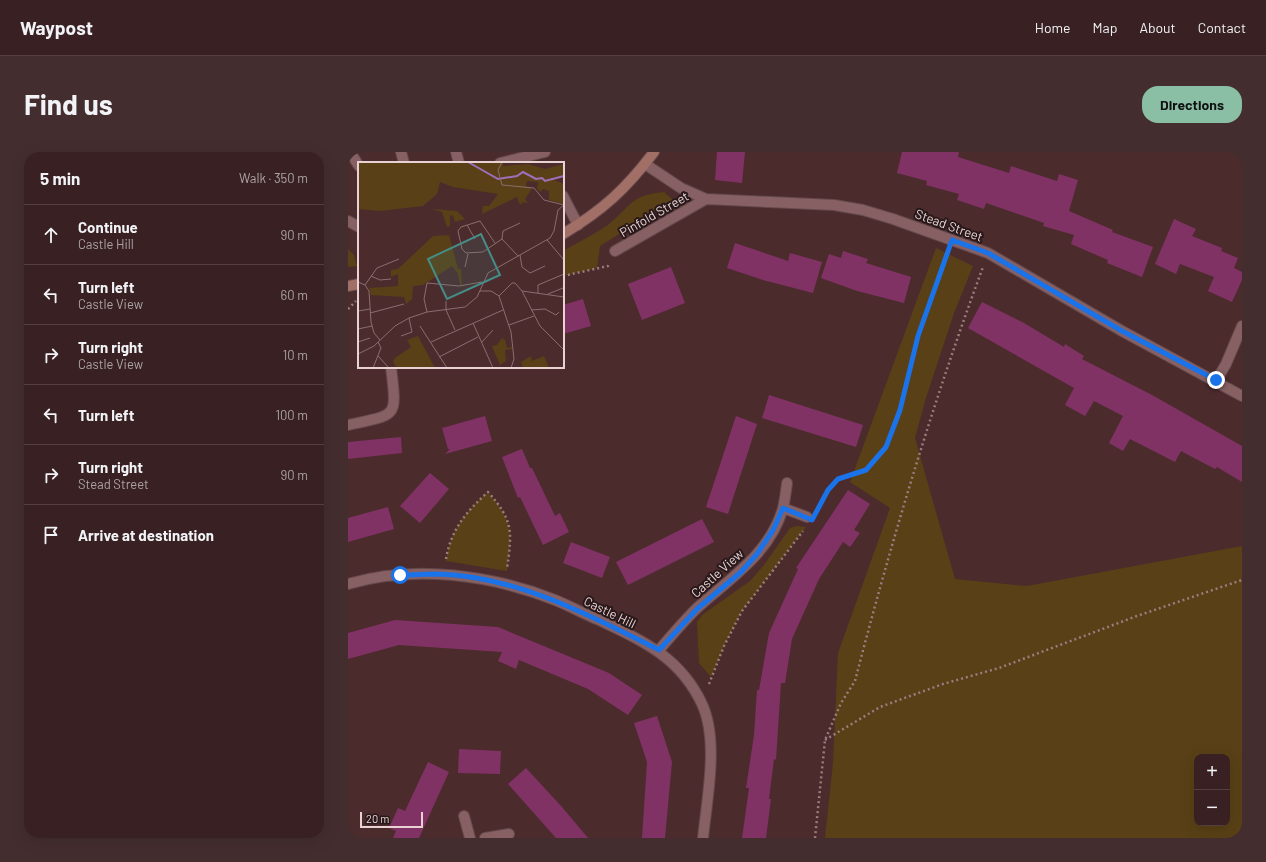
<!DOCTYPE html>
<html lang="en">
<head>
<meta charset="utf-8">
<style>
	:root { --surface:#392022; --page:#442d2f; --text:#f1f3f6; --muted:#aba3a5; --line:#533e40; --accent:#8abfa5 }
	body { margin:0; font-family:Barlow,sans-serif; background:var(--page); color:var(--text) }
	.controls { position:absolute; right:12px; bottom:12px; display:grid; overflow:hidden; border-radius:8px; box-shadow:0 4px 16px #0002 }
	.controls button { width:36px; height:36px; display:grid; place-items:center; padding:0; border:0; border-bottom:1px solid var(--line); background:var(--surface); color:var(--text); font:20px sans-serif }
	.scale { position:absolute; left:12px; bottom:10px; width:63px; box-sizing:border-box; padding-left:4px; border:2px solid #e8d2d3; border-top:0; font-size:11px; line-height:14px; white-space:nowrap; color:#e8d2d3; -webkit-text-stroke:3px #281819; paint-order:stroke }
	.stop { position:absolute; width:12px; height:12px; margin:-9px; border:3px solid #1a73e8; border-radius:50%; background:#fff }
	.stop.end { background:#1a73e8; border-color:#fff; box-shadow:0 1px 4px #0008 }
	.list { margin:0; padding:0; list-style:none }
	h2 { display:flex; justify-content:space-between; align-items:center; height:52px; margin:0; padding:0 16px; font-size:17px }
	h2 small { font-size:13px; font-weight:400; color:var(--muted) }
	.list li { display:grid; grid-template-columns:26px 1fr auto; gap:12px; align-items:center; box-sizing:border-box; height:60px; padding:0 16px; border-top:1px solid var(--line) }
	.list b { display:block; font-size:15px; white-space:nowrap }
	.list p { margin:0; font-size:13px; white-space:nowrap; color:var(--muted) }
	.list em { font-size:13px; font-style:normal; color:var(--muted) }
	.icon { flex:none; width:22px; height:22px; fill:none; stroke:currentColor; stroke-width:2; stroke-linecap:round; stroke-linejoin:round }
	.map { position:relative; flex:none; width:894px; height:686px; overflow:hidden; border-radius:16px }
	header { display:flex; align-items:center; gap:24px; box-sizing:border-box; height:56px; padding:0 20px; background:var(--surface); border-bottom:1px solid var(--line) }
	header strong { font-size:19px }
	nav { display:flex; gap:22px; margin-inline-start:auto; font-size:14px }
	.intro { display:flex; align-items:center; justify-content:space-between; box-sizing:border-box; height:96px; padding:0 24px }
	h1 { margin:0; font-size:28px }
	.button { padding:10px 18px; border-radius:16px; background:var(--accent); color:#111; font-size:14px; font-weight:700 }
	main { display:flex; gap:24px; padding:0 24px }
	aside { flex:1; background:var(--surface); border-radius:16px; box-shadow:0 4px 16px #0002 }
	.map>svg:first-child { display:block }
	.green { fill:#594016; fill-rule:evenodd }
	.building { fill:#803265 }
	.lines { fill:none; stroke-linecap:round; stroke-linejoin:round }
	.service-casing { stroke:#64484b; stroke-width:12 }
	.minor-casing { stroke:#64484b; stroke-width:12 }
	.secondary-casing { stroke:#64484b; stroke-width:12 }
	.path { stroke:#997e7f; stroke-width:2.5; stroke-dasharray:2 3; stroke-linecap:butt }
	.service { stroke:#866062; stroke-width:10 }
	.minor { stroke:#866062; stroke-width:10 }
	.secondary { stroke:#a16f66; stroke-width:10 }
	.route { stroke:#1a73e8; stroke-width:5 }
	.labels { text-anchor:middle; stroke-width:4; stroke-linejoin:round; paint-order:stroke }
	.street-label { font-size:13px; fill:#e8d2d3; stroke:#281819 }
	.inset-river { fill:none; stroke:#a06fbc; stroke-width:2 }
	.inset-road { fill:none; stroke:#8a6e6f; stroke-width:1 }
	.view { fill:#458d87; fill-opacity:0.15; stroke:#458d87; stroke-width:2 }
	.inset-edge { fill:none; stroke:#e8d2d3; stroke-width:2 }
</style>
</head>
<body>
<header>
<strong>Waypost</strong>
<nav><a>Home</a><a>Map</a><a>About</a><a>Contact</a></nav>
</header>
<div class="intro"><h1>Find us</h1><a class="button">Directions</a></div>
<main>
<aside>
<h2>5 min<small>Walk · 350 m</small></h2>
<ul class="list">
<li><svg class="icon" aria-label="ahead" viewBox="0 0 24 24"><path d="M12 20V5M6 11l6-6 6 6"/></svg><div><b>Continue</b><p>Castle Hill</p></div><em>90 m</em></li>
<li><svg class="icon" aria-label="left" viewBox="0 0 24 24"><path d="M17 20v-9H6M10 6l-5 5 5 5"/></svg><div><b>Turn left</b><p>Castle View</p></div><em>60 m</em></li>
<li><svg class="icon" aria-label="right" viewBox="0 0 24 24"><path d="M7 20v-9h11M14 6l5 5-5 5"/></svg><div><b>Turn right</b><p>Castle View</p></div><em>10 m</em></li>
<li><svg class="icon" aria-label="left" viewBox="0 0 24 24"><path d="M17 20v-9H6M10 6l-5 5 5 5"/></svg><div><b>Turn left</b></div><em>100 m</em></li>
<li><svg class="icon" aria-label="right" viewBox="0 0 24 24"><path d="M7 20v-9h11M14 6l5 5-5 5"/></svg><div><b>Turn right</b><p>Stead Street</p></div><em>90 m</em></li>
<li><svg class="icon" aria-label="arrive" viewBox="0 0 24 24"><path d="M6 21V4h12l-3 4 3 4H6"/></svg><div><b>Arrive at destination</b></div></li>
</ul>
</aside>
<div class="map">
<svg width="894" height="686" viewBox="0 0 894 686">
	<rect width="100%" height="100%" fill="#4c2b2d"/>
	<path class="green" d="M 316,40 L 325,48 L 252,94 L 249,116 L 215,124 L 215,99 C 230,90 247,82 261,72 C 284,53 283,43 316,40 Z
		M 588,96 L 625,114 L 606,161 L 577,249 L 567,286 L 607,427 L 679,434 L 894,394 L 894,686 L 477,686 L 485,611 L 490,501 L 542,356 L 502,330 ZM 849,605 L 879,605 L 879,671 L 849,671 Z
		M 0,97 L 6,103 L 9,114 L 0,115 Z
		M 140,340 C 166,370 164,381 159,419 L 98,409 C 103,377 116,361 140,340 Z
		M 449,374 L 458,375 L 394,459 L 376,494 L 363,525 L 351,511 L 349,470 L 354,463 L 402,429 L 416,413 L 442,376 Z"/>
	<path class="building" d="M 369,0 L 397,0 L 394,31 L 367,28 Z
		M 554,0 L 611,0 L 610,5 L 661,21 L 663,14 L 709,29 L 711,22 L 730,28 L 721,59 L 765,78 L 764,80 L 805,95 L 794,125 L 759,111 L 760,108 L 723,92 L 726,83 L 695,74 L 696,71 L 638,51 L 636,57 L 609,48 L 611,42 L 578,33 L 579,29 L 549,21 Z
		M 826,67 L 848,77 L 844,84 L 874,96 L 873,99 L 890,106 L 886,116 L 894,120 L 894,128 L 884,150 L 860,139 L 866,125 L 832,112 L 828,122 L 807,112 Z
		M 387,91 L 440,109 L 442,101 L 474,110 L 465,141 L 415,128 L 379,116 Z
		M 495,99 L 520,107 L 518,111 L 563,125 L 556,151 L 509,139 L 473,126 L 481,102 L 493,106 Z
		M 323,115 L 337,151 L 294,168 L 280,132 Z
		M 235,147 L 243,174 L 215,182 L 215,153 Z
		M 634,150 L 676,171 L 716,195 L 717,192 L 736,204 L 734,207 L 804,243 L 894,294 L 894,330 L 869,315 L 867,317 L 833,299 L 827,310 L 782,287 L 775,299 L 761,291 L 775,264 L 746,249 L 737,264 L 717,253 L 726,236 L 620,176 Z
		M 421,243 L 515,273 L 508,295 L 414,266 Z
		M 137,264 L 144,289 L 97,302 L 102,297 L 100,297 L 94,276 Z
		M 388,264 L 409,272 L 380,362 L 358,355 Z
		M 53,285 L 54,301 L 0,307 L 0,290 Z
		M 174,297 L 182,316 L 184,316 L 207,364 L 212,361 L 221,380 L 195,393 L 172,345 L 170,346 L 154,305 Z
		M 82,321 L 101,337 L 72,371 L 52,354 Z
		M 500,338 L 522,352 L 506,378 L 512,381 L 502,395 L 495,390 L 471,427 L 444,487 L 437,531 L 433,531 L 428,608 L 426,607 L 421,647 L 423,647 L 418,686 L 394,686 L 401,636 L 398,636 L 406,583 L 409,538 L 411,538 L 421,481 L 450,417 L 448,416 Z
		M 40,355 L 46,377 L 0,390 L 0,366 Z
		M 354,367 L 366,390 L 280,433 L 268,410 Z
		M 223,390 L 262,405 L 254,426 L 215,411 Z
		M 47,468 L 150,475 L 261,521 L 294,543 L 280,563 L 240,537 L 171,508 L 168,517 L 150,509 L 154,500 L 51,493 L 0,507 L 0,481 Z
		M 309,564 L 324,610 L 317,686 L 294,686 L 299,610 L 286,571 Z
		M 111,597 L 153,599 L 152,622 L 110,621 Z
		M 80,610 L 101,620 L 71,686 L 45,686 L 48,679 L 41,676 L 50,656 L 57,659 Z
		M 178,616 L 214,655 L 240,686 L 208,686 L 160,632 Z"/>
	<g class="lines">
		<defs>
			<path id="service" d="M 2,0 L 11,14
				M 53,0 L 56,11
				M 108,0 L 111,11
				M 152,11 L 197,0
				M 215,44 L 230,73
				M 0,69 L 11,75
				M 0,273 C 50,262 49,267 43,215"/>
			<path id="minor" d="M 297,12 L 333,36 L 358,47 L 486,53 L 515,58 L 545,67 L 640,101 L 774,179 L 894,244
				M 267,99 L 358,47
				M 868,229 L 878,212 L 894,174
				M 435,356 L 459,365
				M 0,432 C 66,412 144,423 207,448 C 222,454 236,462 251,468 C 295,489 332,505 354,552 C 371,589 359,646 355,686
				M 311,498 C 323,484 335,470 348,457 C 381,427 422,402 435,356 C 437,348 438,339 439,331
				M 116,664 L 122,686
				M 137,686 L 161,682"/>
			<path id="secondary" d="M 215,82 C 255,58 278,37 306,0
				M 0,134 L 11,132"/>
		</defs>
		<use href="#service" class="service-casing"/>
		<use href="#minor" class="minor-casing"/>
		<use href="#secondary" class="secondary-casing"/>
		<path class="path" d="M 215,124 L 260,114 L 261,112
			M 0,157 L 8,149
			M 471,355 L 480,338 L 490,327 L 518,318 L 538,295 L 552,257 L 570,184 L 600,102
			M 98,407 C 103,377 119,359 140,340 C 166,369 164,380 159,417
			M 361,532 L 376,494 L 394,459 L 455,379
			M 477,588 L 532,555 L 595,532 L 651,516 L 789,464 L 894,428
			M 467,686 L 477,588 L 493,551 L 507,529 C 543,390 585,250 635,115"/>
		<use href="#service" class="service"/>
		<use href="#minor" class="minor"/>
		<use href="#secondary" class="secondary"/>
	</g>
	<g class="lines">
		<path class="route" d="M 52,423 C 65,423 77,422 89,422 C 169,424 241,463 311,498 L 349,457 L 393,420 L 409,402 L 425,378 L 435,356 L 464,368 L 480,338 L 490,327 L 518,318 L 538,295 L 552,258 L 570,184 L 604,88 L 640,101 L 774,179 L 868,228"/>
	</g>
	<g class="labels">
		<g class="street-label">
			<text transform="translate(306 62) rotate(-30)" y="5">Pinfold Street</text>
			<text transform="translate(601 73) rotate(20)" y="5">Stead Street</text>
			<text transform="translate(369 421) rotate(-42)" y="5">Castle View</text>
			<text transform="translate(262 460) rotate(26)" y="5">Castle Hill</text>
		</g>
	</g>
	<g transform="translate(10 10)">
		<rect width="206" height="206" fill="#4c2b2d"/>
		<path d="M 0,0 L 145,0 L 145,4 L 170,2 L 187,7 L 206,2 L 206,15 L 196,18 L 206,22 L 206,42 L 191,38 L 191,29 L 185,27 L 183,30 L 179,27 L 180,20 L 169,19 L 168,24 L 174,27 L 167,37 L 170,41 L 165,40 L 162,43 L 159,35 L 124,52 L 125,44 L 131,44 L 140,32 L 95,25 L 82,20 L 79,32 L 65,44 L 22,49 L 0,47 ZM 74,47 L 99,49 L 107,57 L 97,60 L 95,54 L 92,53 L 92,64 L 89,65 L 84,50 ZM 91,73 L 100,107 L 103,107 L 104,123 L 102,123 L 100,112 L 94,104 L 65,123 L 55,124 L 54,137 L 48,142 L 46,135 L 13,133 L 10,120 L 12,126 L 40,124 L 40,112 L 33,115 L 33,108 L 40,107 L 75,74 ZM 60,174 L 77,206 L 39,206 L 35,200 L 37,196 L 53,185 L 49,178 ZM 144,176 L 147,178 L 149,186 L 154,185 L 154,187 L 147,188 L 148,199 L 142,203 L 134,184 L 139,183 ZM 173,194 L 174,199 L 186,194 L 191,206 L 165,206 L 163,200 Z" fill="#594016"/>
		<path class="inset-river" d="M 110,0 L 140,17 L 159,14 L 165,10 L 178,17 L 184,16 L 187,19 L 206,14"/>
		<path class="inset-road" d="M 144,0 L 140,8 L 144,23 L 176,26 L 186,38 L 206,43M 109,63 L 117,77M 144,77 L 145,69 L 162,61M 189,78 L 206,98M 137,81 L 122,59 L 103,65 L 100,69 L 104,87 L 108,91 L 125,90 L 144,77 L 160,94M 162,93 L 164,105 L 172,111 L 187,104M 107,105 L 110,92M 13,114 L 22,118 L 33,117M 0,120 L 7,123 L 11,129 L 13,160 L 16,171 L 22,178M 7,123 L 19,106 L 41,97M 122,129 L 133,129 L 141,134M 164,129 L 206,135M 180,131 L 180,123 L 206,112M 190,132 L 205,126M 141,134 L 154,121 L 157,121 L 164,129 L 182,164 L 206,188M 141,134 L 153,170 L 156,197 L 153,206M 88,139 L 88,148 L 97,168M 173,148 L 187,147 L 198,153 L 201,150M 0,149 L 12,147M 69,150 L 66,137 L 69,121 L 101,124 L 124,120M 12,151 L 46,142M 115,161 L 135,206M 151,163 L 176,154M 62,164 L 89,206M 0,167 L 14,164M 43,174 L 54,170 L 51,156M 0,180 L 12,176M 73,180 L 145,148M 123,181 L 135,168M 0,192 L 16,184 L 37,164 L 51,156 L 69,150 L 107,145 L 119,135 L 130,111 L 192,76 L 196,69 L 200,48 L 206,43M 20,194 L 31,206M 81,195 L 120,175M 15,206 L 23,186 L 20,180"/>
		<path class="view" d="M 123,72 L 142,113 L 89,137 L 70,97 Z"/>
		<rect width="206" height="206" class="inset-edge"/>
	</g>
</svg>
<div class="controls">
<button>+</button>
<button>−</button>
</div>
<div class="scale">20 m</div>
<div class="stop" style="left:52px;top:423px"></div>
<div class="stop end" style="left:868px;top:228px"></div>
</div>
</main>
</body>
</html>
